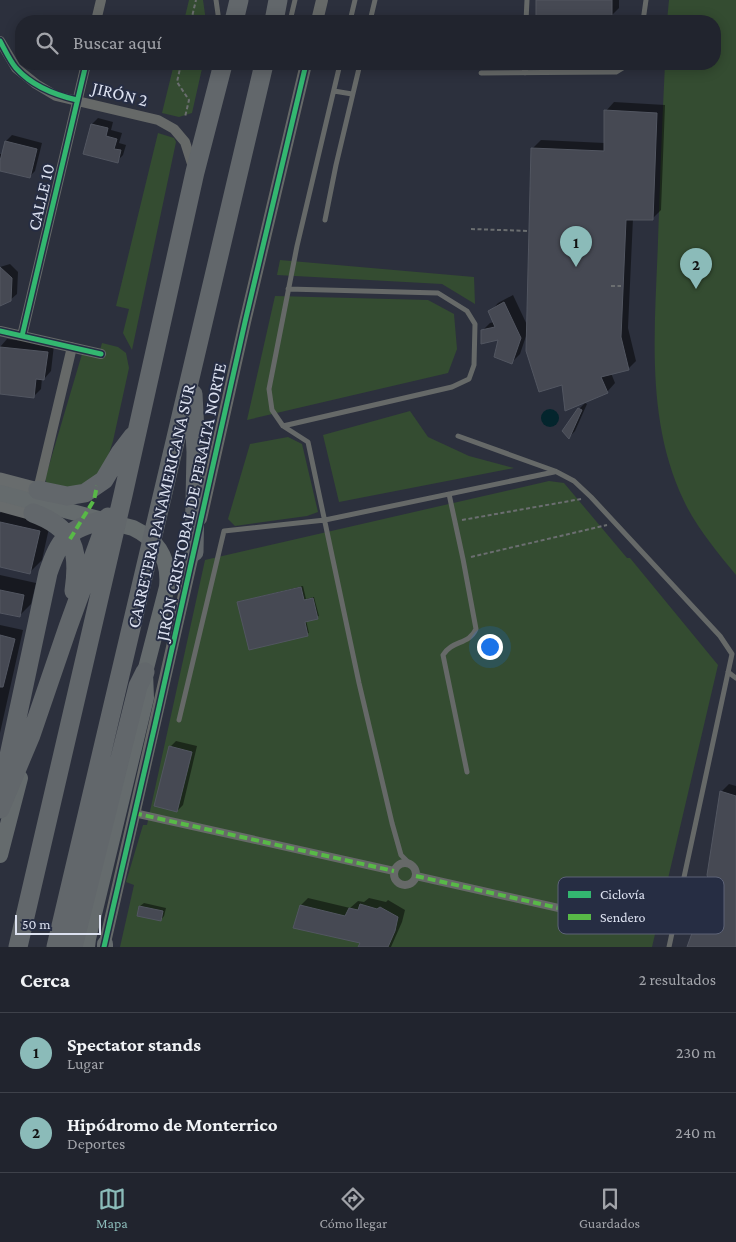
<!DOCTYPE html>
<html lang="es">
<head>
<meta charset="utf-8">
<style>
	:root { --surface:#21242e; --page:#2d303a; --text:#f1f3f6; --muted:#a2a4aa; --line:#3e414a; --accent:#8bbbb9 }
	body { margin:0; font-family:"Crimson Pro",serif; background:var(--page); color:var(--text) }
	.scale { position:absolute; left:15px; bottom:12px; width:86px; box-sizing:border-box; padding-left:5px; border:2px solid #dce1f0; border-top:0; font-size:14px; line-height:18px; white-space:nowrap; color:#dce1f0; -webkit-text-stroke:4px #262d43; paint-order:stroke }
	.you { position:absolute; left:489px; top:646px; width:18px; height:18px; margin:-12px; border:4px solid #fff; border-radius:50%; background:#1a73e8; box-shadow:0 0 0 8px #1a73e833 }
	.badge { display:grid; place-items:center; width:32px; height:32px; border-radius:50%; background:var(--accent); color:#111; font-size:16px; font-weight:700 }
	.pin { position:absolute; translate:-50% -41px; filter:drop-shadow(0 1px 2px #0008) }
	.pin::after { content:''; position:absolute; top:26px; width:18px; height:15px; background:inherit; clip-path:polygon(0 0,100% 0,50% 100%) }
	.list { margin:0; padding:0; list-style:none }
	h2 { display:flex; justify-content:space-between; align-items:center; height:65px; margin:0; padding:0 20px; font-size:21px }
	h2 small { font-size:16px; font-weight:400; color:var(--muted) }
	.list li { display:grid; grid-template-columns:32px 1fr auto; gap:15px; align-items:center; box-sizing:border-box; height:80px; padding:0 20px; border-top:1px solid var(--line) }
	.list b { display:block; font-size:19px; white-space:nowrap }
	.list p { margin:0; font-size:16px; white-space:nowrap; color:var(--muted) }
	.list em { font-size:16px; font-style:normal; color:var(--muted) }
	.icon { flex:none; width:28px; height:28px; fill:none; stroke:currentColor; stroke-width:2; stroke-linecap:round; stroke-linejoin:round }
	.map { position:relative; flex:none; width:736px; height:947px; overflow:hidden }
	.search { position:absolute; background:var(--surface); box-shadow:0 2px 12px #0003; left:15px; right:15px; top:15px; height:55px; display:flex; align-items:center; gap:12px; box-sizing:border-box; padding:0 18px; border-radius:20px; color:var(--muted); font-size:19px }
	.sheet { height:225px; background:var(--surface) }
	nav { display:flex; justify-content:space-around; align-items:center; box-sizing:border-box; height:70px; border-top:1px solid var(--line); background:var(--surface); font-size:14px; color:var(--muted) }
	nav a { display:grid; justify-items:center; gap:2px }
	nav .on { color:var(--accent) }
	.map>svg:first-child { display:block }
	.green { fill:#344c31 }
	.water { fill:#04252d }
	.shadow { fill:#0007 }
	.building { fill:#464953; stroke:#525661 }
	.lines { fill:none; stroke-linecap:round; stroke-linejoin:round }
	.path { stroke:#6b6e70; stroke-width:2; stroke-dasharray:4 2.5; stroke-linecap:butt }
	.service { stroke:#666968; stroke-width:5 }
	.pedestrian { stroke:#666968; stroke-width:8 }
	.minor { stroke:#666968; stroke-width:10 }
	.tertiary { stroke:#666968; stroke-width:12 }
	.secondary { stroke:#686c6d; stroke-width:15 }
	.primary { stroke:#656b6d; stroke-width:16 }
	.motorway { stroke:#62676b; stroke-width:19 }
	.quiet { stroke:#58b947; stroke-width:4; stroke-dasharray:8 4; stroke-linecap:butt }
	.cycleway-casing { stroke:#262d43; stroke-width:8 }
	.cycleway { stroke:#33b770; stroke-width:5 }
	.labels { text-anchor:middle; stroke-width:4; stroke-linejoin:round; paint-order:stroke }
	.street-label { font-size:18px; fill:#dce1f0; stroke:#262d43 }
	.key { fill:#262d43; stroke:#5d6377; stroke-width:1 }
	.key-label { font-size:14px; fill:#dce1f0 }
</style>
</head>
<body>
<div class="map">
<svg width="736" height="947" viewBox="0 0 736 947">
	<rect width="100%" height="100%" fill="#2c303d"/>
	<path class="green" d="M 189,0 L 203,0 L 206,21 L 184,21 Z
		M 669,0 L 736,0 L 736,575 C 718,553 696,527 684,501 C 645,419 655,329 658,241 C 660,182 662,123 665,64 L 715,64 L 715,21 L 667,21 Z
		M 174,64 L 203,64 L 192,113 L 179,117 L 162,113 Z
		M 158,133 L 174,138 L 176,142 L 132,350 L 123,333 L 129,309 L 116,306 Z
		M 280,260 L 474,277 L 475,304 L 442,284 L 277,275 Z
		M 275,296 L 428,300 L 454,314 L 457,349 L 448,373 L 247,420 Z
		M 102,343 L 118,347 L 126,353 L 129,368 L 113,441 L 104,469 L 95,478 L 69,490 L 48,487 L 45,479 L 82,354 L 98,357 Z
		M 410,411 L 428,437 L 469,456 L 514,468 L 339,502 L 323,435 Z
		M 288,437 L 302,444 L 318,512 L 307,516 L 235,526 L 228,519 L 250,444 Z
		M 549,481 L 564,483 L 627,558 L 630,558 L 718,665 L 652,947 L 120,947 L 134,885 L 126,882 L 143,825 L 147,825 L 205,560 Z"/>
	<path class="water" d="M541 418a9 9 0 1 1 18 0a9 9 0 1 1-18 0Z"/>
	<path class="shadow" d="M 538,0 L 619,0 L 619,8 L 611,16 L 606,16 L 606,21 L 537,21 Z
		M 614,102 L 665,105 L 661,210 L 653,218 L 633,218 L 628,328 L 636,361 L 628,369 L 611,373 L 615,383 L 607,392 L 563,383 L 527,333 L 520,354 L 512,362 L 500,338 L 482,331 L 490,323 L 494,322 L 490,312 L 498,303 L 513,295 L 528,327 L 533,148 L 541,140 L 605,143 L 606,111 Z
		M 98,118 L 113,122 L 111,130 L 122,133 L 119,143 L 126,145 L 123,155 L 117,161 L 92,124 Z
		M 12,135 L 42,143 L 35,171 L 29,177 L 0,169 L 0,154 L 3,154 L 6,141 Z
		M 10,264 L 18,272 L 17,294 L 10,300 L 0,305 L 0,267 Z
		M 7,339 L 54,345 L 51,371 L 44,379 L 42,378 L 41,389 L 33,397 L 0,393 L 0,347 Z
		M 585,403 L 587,404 L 575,431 L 569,437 L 579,409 Z
		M 4,509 L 51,519 L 42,560 L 30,572 L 0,565 L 0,513 Z
		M 0,575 L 36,583 L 31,604 L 19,616 L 0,612 Z
		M 303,586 L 306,599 L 314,597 L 319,616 L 306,620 L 309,633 L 250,648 L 238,602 Z
		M 0,625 L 23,630 L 0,733 Z
		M 176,741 L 197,746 L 183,805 L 177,811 L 170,747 Z
		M 729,784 L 736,786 L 736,947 L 688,947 L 698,919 L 709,909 L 713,890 L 721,792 Z
		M 308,898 L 350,908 L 358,901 L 364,902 L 369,898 L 386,902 L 388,900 L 405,910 L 402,922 L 391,947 L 360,947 L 361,942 L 301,905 Z
		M 144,903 L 166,908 L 164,916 L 161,920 L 140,906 Z"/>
	<path class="building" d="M 536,0 L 612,0 L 612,18 L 598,17 L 598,21 L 536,21 Z
		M 604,110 L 657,113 L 653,220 L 626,220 L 621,337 L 629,370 L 601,377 L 608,393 L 565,411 L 562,385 L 539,392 L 526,351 L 531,148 L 604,151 Z
		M 91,124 L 108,128 L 106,136 L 117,139 L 114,149 L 121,150 L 118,163 L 83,154 Z
		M 5,141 L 37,149 L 30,178 L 0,171 L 0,161 Z
		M 0,267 L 12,278 L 11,301 L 0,306 Z
		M 504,302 L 521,338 L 512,364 L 494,357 L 498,340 L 481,344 L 481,330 L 495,327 L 488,311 Z
		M 0,347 L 48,352 L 44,380 L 36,379 L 34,398 L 0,394 Z
		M 578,408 L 582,410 L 569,439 L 562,431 Z
		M 0,522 L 40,531 L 30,574 L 0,567 Z
		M 301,587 L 304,600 L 313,598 L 318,619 L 305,622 L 308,636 L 249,650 L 237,602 Z
		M 0,590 L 24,595 L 20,617 L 0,613 Z
		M 0,635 L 15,639 L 3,687 L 0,687 Z
		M 169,746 L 192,752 L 177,812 L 154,806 Z
		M 720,791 L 736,796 L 736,947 L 687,947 L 697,919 L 708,910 L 712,891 L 707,875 Z
		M 360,904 L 377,909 L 380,907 L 398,917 L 395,931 L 388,947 L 358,947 L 360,943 L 293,928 L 300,905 L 345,916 L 349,908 L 358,910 Z
		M 139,906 L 163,911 L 161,921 L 137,916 Z"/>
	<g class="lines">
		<path class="path" d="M 191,21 L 196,0
			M 181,64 L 177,82 L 189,100 L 185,117
			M 471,229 L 529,231
			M 611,286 L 621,286
			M 462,520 L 581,499
			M 471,557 L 607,525"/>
		<path class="service" d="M 216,0 L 219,21
			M 290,21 L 295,0
			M 350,21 L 355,0
			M 370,21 L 375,0
			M 526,21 L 527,0
			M 643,21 L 646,0
			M 340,64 L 297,246 L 269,389 L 272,410 L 283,426 L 308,442 L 359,683 L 392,823 L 401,855 L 410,864
			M 481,73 L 616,72 L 629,64
			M 525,73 L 525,64
			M 334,91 L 352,94
			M 325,220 L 336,165 L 360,64
			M 283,426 L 452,387 L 469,379 L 474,365 L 475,324 L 467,311 L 438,293 L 288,289
			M 458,436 L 555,471 L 574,481 L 591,497 L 720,636 L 732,654 L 669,947
			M 449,494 L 463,559 L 476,629 C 469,645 452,640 443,655 L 467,772
			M 728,672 L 736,678
			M 179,720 L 224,531 L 325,520 L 554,472"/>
		<path class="pedestrian" d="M 134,813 L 394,871
			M394 874a11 11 0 1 1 22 0a11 11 0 1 1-22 0Z
			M 416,876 L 612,920"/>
		<path class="minor" d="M 96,21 L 101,0
			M 0,41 L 16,68 L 36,84 L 56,96 L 158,120 L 174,129 L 185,142 L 193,167
			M 0,331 L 101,354
			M 22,336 L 86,64
			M 38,490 L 72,347"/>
		<path class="tertiary" d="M 317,21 L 322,0
			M 201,519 L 245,322 L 306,64
			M 104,947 L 195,546"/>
		<path class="secondary" d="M 0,480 L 38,490
			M 0,504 L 33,513"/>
		<path class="primary" d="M 0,493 L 133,528 C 158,540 170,559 167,587 L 145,672 L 146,698 L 88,939 L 87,947
			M 0,855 L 20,778
			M 105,944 L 105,947"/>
		<path class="motorway" d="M 234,21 L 239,0
			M 274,21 L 278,0
			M 193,394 L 196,452 L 194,552
			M 38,490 L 67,496 L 85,493 L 104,480 L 120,453 L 133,436
			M 33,513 C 74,528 80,550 74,591
			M 4,779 L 48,573 C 60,538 67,529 104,520
			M 0,809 L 31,735 L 68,627 L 108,517
			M 18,947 L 123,495 L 195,172 L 223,64
			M 56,947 L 264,64
			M 73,947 L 138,686 L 145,672"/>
		<path class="quiet" d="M 70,539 L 94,500 L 97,486
			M 134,813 L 394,871
			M 416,876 L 612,920"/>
		<defs>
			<path id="cycleway" d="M 0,41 C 5,50 10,61 16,68 C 32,86 55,95 77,100
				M 0,331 L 101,354
				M 22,336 L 86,64
				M 104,947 L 155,725 L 245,322 L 306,64"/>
		</defs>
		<use href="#cycleway" class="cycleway-casing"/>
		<use href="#cycleway" class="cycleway"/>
	</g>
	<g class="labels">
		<g class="street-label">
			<text transform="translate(120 94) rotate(14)" y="6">JIRÓN 2</text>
			<text transform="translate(41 197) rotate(-77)" y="6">CALLE 10</text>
			<text transform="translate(191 502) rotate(-78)" y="6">JIRÓN CRISTOBAL DE PERALTA NORTE</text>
			<text transform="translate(161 506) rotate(-77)" y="6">CARRETERA PANAMERICANA SUR</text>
		</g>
	</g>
	<rect x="558" y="877" width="166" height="57" rx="8" class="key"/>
	<rect x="568" y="891" width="23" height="7" fill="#33b770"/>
	<rect x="568" y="914" width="23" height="6" fill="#58b947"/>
	<g class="key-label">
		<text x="600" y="899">Ciclovía</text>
		<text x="600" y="922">Sendero</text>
	</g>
</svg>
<div class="scale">50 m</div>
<div class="you"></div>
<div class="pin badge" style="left:576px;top:267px">1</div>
<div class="pin badge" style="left:696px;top:289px">2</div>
<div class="search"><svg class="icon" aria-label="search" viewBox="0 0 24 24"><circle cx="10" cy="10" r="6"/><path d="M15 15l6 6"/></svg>Buscar aquí</div>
</div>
<section class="sheet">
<h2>Cerca<small>2 resultados</small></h2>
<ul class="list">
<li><span class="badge">1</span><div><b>Spectator stands</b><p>Lugar</p></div><em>230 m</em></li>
<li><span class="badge">2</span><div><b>Hipódromo de Monterrico</b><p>Deportes</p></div><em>240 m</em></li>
</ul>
</section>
<nav>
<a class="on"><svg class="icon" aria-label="map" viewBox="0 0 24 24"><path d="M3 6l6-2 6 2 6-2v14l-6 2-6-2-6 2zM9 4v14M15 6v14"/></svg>Mapa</a>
<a><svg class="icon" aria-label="directions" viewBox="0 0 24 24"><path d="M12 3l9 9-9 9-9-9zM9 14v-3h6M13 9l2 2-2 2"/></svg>Cómo llegar</a>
<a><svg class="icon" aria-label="saved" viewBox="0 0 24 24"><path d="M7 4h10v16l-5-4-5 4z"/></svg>Guardados</a>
</nav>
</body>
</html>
